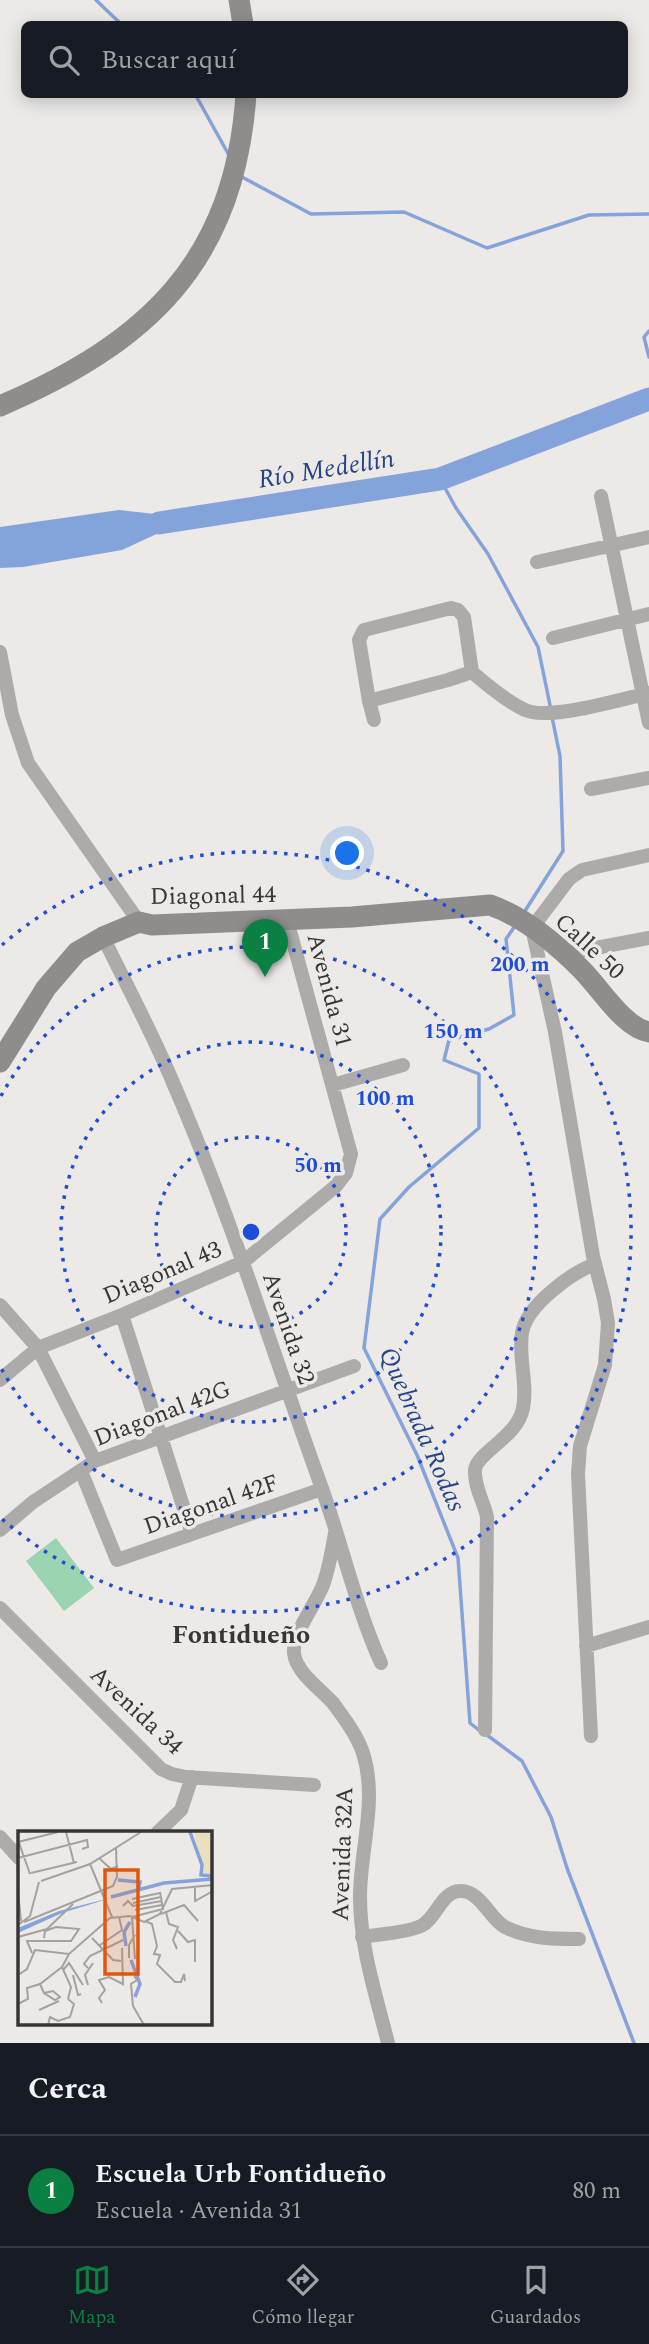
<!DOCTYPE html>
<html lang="es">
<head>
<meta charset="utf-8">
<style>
	:root { --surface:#171b24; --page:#242831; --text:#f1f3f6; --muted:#9ea1a6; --line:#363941; --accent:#0b8043 }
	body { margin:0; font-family:Spectral,serif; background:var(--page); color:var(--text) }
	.you { position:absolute; left:348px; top:854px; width:24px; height:24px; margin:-18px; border:5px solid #fff; border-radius:50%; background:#1a73e8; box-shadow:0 0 0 10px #1a73e833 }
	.badge { display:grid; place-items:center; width:46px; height:46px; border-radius:50%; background:var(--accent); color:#fff; font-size:23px; font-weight:700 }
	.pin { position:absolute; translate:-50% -58px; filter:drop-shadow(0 2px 4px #0008) }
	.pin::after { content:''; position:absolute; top:37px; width:24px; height:21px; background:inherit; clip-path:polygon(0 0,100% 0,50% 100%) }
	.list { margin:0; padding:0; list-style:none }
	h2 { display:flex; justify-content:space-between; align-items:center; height:91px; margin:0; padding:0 28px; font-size:30px }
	h2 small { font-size:23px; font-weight:400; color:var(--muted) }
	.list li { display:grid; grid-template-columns:46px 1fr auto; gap:21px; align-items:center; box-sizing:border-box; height:112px; padding:0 28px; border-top:2px solid var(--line) }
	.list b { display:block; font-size:26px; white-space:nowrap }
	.list p { margin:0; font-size:23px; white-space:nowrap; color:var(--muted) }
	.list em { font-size:23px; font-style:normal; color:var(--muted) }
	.icon { flex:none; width:38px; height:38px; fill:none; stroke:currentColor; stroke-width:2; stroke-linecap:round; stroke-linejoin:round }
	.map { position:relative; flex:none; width:649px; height:2043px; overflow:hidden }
	.search { position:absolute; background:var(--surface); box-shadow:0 4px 18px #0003; left:21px; right:21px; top:21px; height:77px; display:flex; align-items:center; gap:18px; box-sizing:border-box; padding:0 24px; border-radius:10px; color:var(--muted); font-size:26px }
	.sheet { height:203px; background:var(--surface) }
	nav { display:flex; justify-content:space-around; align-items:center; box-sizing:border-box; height:98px; border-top:2px solid var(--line); background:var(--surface); font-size:19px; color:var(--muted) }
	nav a { display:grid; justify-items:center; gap:4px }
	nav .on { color:var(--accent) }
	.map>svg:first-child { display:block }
	.green { fill:#9ad4b0 }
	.water { fill:#84a3db }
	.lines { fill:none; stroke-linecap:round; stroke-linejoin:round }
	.stream { stroke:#84a3db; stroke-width:3.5 }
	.river { stroke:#84a3db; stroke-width:23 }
	.street { stroke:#acabaa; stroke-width:14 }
	.secondary { stroke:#8f8d8c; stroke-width:21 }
	.ring { fill:none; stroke:#1d4ed8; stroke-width:3.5; stroke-dasharray:3.5 7 }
	.labels { text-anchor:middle; stroke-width:7; stroke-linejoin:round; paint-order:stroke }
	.street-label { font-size:24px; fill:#373635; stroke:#ece9e7 }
	.water-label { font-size:26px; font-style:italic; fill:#234688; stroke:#ece9e7 }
	.neighbourhood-label { font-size:26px; font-weight:bold; fill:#373635; stroke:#ece9e7 }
	.inset-river { fill:none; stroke:#84a3db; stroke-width:3.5 }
	.inset-road { fill:none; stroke:#a4a1a0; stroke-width:2 }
	.view { fill:#df570e; fill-opacity:0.15; stroke:#df570e; stroke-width:3.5 }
	.inset-edge { fill:none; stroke:#373635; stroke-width:3.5 }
	.centre { fill:#1d4ed8; stroke:#ece9e7; stroke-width:3.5 }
	.ring-label { font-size:21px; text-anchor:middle; font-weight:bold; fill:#1d4ed8; stroke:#ece9e7; stroke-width:7; stroke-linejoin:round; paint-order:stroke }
</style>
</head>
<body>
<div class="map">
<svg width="649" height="2043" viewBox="0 0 649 2043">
	<rect width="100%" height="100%" fill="#ece9e7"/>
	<path class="green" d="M 56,1538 L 94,1588 L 64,1611 L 26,1561 Z"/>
	<path class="water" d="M 119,510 L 191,518 L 122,550 L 23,567 L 0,568 L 0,527 Z"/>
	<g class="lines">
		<path class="stream" d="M 96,0 L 121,24
			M 195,94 L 230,157
			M 240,176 L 311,214 L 404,212 L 487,248 L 589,215 L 649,214
			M 649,331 L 644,337 L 649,357
			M 440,479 L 456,508 L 488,554 L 538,647 L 551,710
			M 523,914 L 563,851 L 560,756 L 552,717
			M 480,1731 L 470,1723 L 458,1558 L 417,1455 L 364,1348 L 380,1219 L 409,1187 L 479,1128 L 479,1074 L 444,1060 L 449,1040 L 489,1029 L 514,1015 L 506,939 L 515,926
			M 487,1735 L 522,1761 L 551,1817 L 567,1868 L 634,2043"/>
		<path class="river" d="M 159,523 L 440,479 L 649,399"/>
		<path class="street" d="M 601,496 L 649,723
			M 537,562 L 649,537
			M 553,638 L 649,614
			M 0,652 L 12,715 L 28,763 L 139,922
			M 369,701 L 359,640 L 364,630 L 451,608 L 458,610 L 464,617 L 472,672 C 488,686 506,701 525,710 C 549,721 622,699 649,693
			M 374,720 L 369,701 L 448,680 L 472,672
			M 591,789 L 649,778
			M 103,937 C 127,986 153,1034 174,1085 C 230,1214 272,1350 320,1483 C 342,1543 355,1605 381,1663
			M 564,954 L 649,938
			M 333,1085 L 403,1065
			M 0,1305 L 38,1348 L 95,1461
			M 122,1315 L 192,1534
			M 0,1380 L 38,1348 L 122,1315 L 243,1262 L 336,1186 L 346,1173 L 351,1154 L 287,920
			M 81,1471 L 117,1560 L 322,1489
			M 0,1530 L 33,1502 L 95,1461 L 354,1366
			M 335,1533 C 332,1550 329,1569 323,1585 C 316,1604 292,1634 294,1653 C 296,1673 321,1689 333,1703 C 344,1718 357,1735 363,1753 C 378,1800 360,1850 360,1897 C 360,1947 376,1995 388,2043
			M 0,1608 L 161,1769 L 172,1774 L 186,1777 L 314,1785
			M 586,1646 L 649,1627
			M 485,1730 L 487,1517 C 484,1502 474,1487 475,1470 C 476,1453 518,1437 523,1408 C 528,1384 518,1357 522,1333 C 526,1306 571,1273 595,1264
			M 591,1736 L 578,1474 L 580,1446 L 605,1365 L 608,1323 L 604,1299 L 593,1256 L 555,1032 L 532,928 L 569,879 L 582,870 L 649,855
			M 157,1833 L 181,1810 L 192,1777
			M 0,1837 L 19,1858
			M 362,1937 C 379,1934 406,1933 421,1926 C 436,1919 442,1891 460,1891 C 480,1890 490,1919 505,1927 C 529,1939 553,1939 579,1939"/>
		<path class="secondary" d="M 239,0 L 243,24
			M 0,406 C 147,343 235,262 246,94
			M 0,1062 L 46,988 L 77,952 L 103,937 L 139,922 L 152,925 L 352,917 L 490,905 C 525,917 556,944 582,970 C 600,988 624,1028 649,1032"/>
	</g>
	<g class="ring">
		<circle cx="251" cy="1232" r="95"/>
		<circle cx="251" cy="1232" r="190"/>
		<path d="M1 1096A285 285 0 1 1 1 1368"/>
		<path d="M2 945A380 380 0 1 1 2 1519"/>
	</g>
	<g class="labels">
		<g class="street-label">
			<text transform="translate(213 895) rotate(-1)" y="8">Diagonal 44</text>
			<text transform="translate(590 946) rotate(43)" y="8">Calle 50</text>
			<text transform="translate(330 990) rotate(75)" y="8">Avenida 31</text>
			<text transform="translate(162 1272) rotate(-23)" y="8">Diagonal 43</text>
			<text transform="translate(289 1328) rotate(71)" y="8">Avenida 32</text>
			<text transform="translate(162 1413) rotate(-21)" y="8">Diagonal 42G</text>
			<text transform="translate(211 1504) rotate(-19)" y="8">Diagonal 42F</text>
			<text transform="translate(137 1710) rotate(43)" y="8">Avenida 34</text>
			<text transform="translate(342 1854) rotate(-88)" y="8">Avenida 32A</text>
		</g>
		<g class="water-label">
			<text transform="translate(326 468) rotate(-9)" y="9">Río Medellín</text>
			<text transform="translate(423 1429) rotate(66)" y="9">Quebrada Rodas</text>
		</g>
		<g class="neighbourhood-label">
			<text x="241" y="1643">Fontidueño</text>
		</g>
	</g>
	<g transform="translate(18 1831)">
		<rect width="194" height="194" fill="#ece9e7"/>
		<path d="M 176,1 L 194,1 L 194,43 L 186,42 Z" fill="#eae0bb"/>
		<path d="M 96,66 L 44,82 L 0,102 L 0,97 L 41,80 Z" fill="#84a3db"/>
		<path class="inset-river" d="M 172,1 L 184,34 L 183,44 L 195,45M 100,49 L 122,51 L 120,59M 93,66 L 146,52 L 195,48M 108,115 L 106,101 L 112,91M 113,129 L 122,153 L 117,166"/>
		<path class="inset-road" d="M 48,1 L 56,32M 0,9 L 12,43M 0,11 L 40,1M 0,27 L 69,9 L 70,16 L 64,18M 82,28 L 93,38 L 100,35M 72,33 L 94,86M 13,42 L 59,31M 23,50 L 72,33 L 123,1M 177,57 L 177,70 L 195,60M 0,60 L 3,90M 114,68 L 142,62M 115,72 L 143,66M 105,75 L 110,70 L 115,75 L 144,70M 117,79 L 144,74M 148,81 L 151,93 L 160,96 L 155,109 L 159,118M 143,83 L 166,74 L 180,90M 127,90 L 134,93 L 139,115 L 136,123 L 142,124 L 139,133 L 157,151 L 163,151 L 166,143 L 167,150M 6,91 L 95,55 L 99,46 L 98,17M 0,94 L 12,85 L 21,51M 160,100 L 170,111 L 177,109 L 177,131M 0,106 L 29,98 L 55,73M 74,107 L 95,129 L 103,130M 82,114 L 104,99 L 101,86M 14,122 L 9,110 L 53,110 L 61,98 L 38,96 L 27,100 L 26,107M 111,127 L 111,114 L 117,104M 117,128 L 114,86 L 145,78 L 142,61M 70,137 L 66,133 L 72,125 L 105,109M 46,138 L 51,132 L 65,154M 55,144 L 60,164 L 63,163M 116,145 L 119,149 L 113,153 L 115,175 L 126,194M 22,153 L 26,162 L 37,169 L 42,166 L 35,160 L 26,162M 70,154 L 67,144 L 75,132M 0,161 L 0,144 L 9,138 L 17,119 L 51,123 L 92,87 L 112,85 L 126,91 L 142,83 L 154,58 L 195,54M 50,168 L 53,156 L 44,136 L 51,123M 84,172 L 81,167 L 87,159 L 81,149 L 91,146 L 105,153 L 104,117M 0,173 L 10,168 L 9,157 L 22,153 L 44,136M 21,179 L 41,170M 30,194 L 32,186 L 40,190 L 52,186 L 56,173 L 50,168"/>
		<path class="view" d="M 87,39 L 120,39 L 120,143 L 87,143 Z"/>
		<rect width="194" height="194" class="inset-edge"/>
	</g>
	<circle cx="251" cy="1232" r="10" class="centre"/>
	<g class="ring-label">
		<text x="520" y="971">200 m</text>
		<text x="453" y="1038">150 m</text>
		<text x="385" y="1105">100 m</text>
		<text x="318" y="1172">50 m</text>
	</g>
</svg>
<div class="you"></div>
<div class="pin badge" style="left:265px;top:977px">1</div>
<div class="search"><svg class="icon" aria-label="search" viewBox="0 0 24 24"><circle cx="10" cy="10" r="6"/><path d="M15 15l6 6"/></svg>Buscar aquí</div>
</div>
<section class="sheet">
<h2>Cerca<small></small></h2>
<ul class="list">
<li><span class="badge">1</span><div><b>Escuela Urb Fontidueño</b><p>Escuela · Avenida 31</p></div><em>80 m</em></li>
</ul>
</section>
<nav>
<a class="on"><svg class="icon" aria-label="map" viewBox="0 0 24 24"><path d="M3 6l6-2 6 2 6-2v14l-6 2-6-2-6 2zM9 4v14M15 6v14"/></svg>Mapa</a>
<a><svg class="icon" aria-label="directions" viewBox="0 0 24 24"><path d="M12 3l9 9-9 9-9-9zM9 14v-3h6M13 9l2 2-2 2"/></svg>Cómo llegar</a>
<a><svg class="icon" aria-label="saved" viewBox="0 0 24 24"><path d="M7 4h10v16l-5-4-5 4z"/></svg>Guardados</a>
</nav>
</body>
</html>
